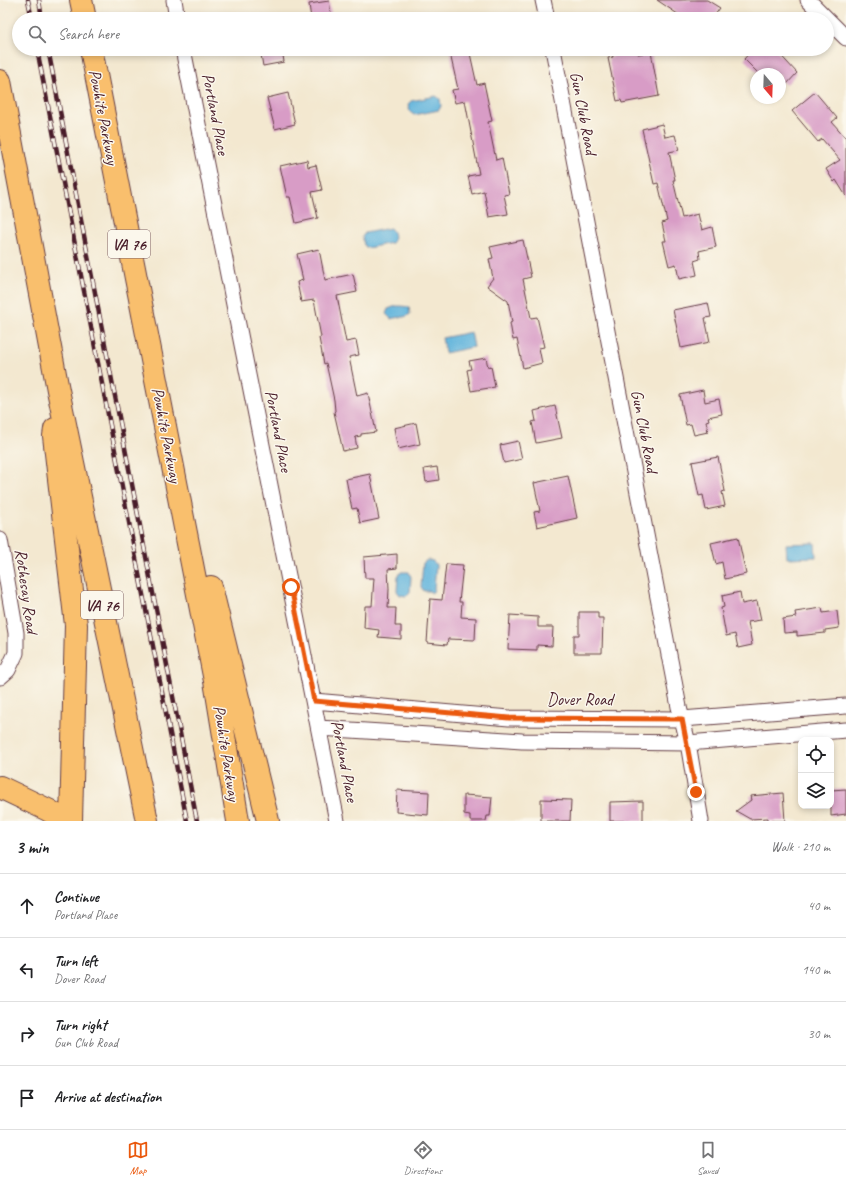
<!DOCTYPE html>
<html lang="en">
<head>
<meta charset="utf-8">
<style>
	:root { --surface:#fff; --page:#f2f2f2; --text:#202124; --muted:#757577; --line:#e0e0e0; --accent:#ea580c }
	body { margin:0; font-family:Caveat,sans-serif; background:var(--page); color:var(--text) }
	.controls { position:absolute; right:12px; bottom:12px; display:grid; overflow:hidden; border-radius:8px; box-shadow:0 2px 6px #0003 }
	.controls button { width:36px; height:36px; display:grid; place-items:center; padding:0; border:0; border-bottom:1px solid var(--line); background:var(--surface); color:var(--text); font:20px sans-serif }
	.compass { position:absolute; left:750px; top:68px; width:36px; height:36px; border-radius:50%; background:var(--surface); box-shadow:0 2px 6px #0003; rotate:161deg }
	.stop { position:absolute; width:12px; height:12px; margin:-9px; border:3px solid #ea580c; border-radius:50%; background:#fff }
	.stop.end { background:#ea580c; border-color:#fff; box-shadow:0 1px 4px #0008 }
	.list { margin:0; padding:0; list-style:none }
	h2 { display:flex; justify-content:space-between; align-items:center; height:52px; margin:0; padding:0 16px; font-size:17px }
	h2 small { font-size:13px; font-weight:400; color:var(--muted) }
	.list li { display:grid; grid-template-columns:26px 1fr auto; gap:12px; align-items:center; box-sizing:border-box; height:64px; padding:0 16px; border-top:1px solid var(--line) }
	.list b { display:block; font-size:15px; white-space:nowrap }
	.list p { margin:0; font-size:13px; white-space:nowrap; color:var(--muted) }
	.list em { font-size:13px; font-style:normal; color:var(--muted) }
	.icon { flex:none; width:22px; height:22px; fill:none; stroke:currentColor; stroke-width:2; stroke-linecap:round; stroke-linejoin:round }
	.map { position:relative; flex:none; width:846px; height:821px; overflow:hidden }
	.search { position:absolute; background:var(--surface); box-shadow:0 2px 6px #0003; left:12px; right:12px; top:12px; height:44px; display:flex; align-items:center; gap:10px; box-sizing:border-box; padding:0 14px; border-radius:22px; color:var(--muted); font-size:15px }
	.sheet { height:308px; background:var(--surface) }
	nav { display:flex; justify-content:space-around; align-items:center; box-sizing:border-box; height:56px; border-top:1px solid var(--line); background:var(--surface); font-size:11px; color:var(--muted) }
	nav a { display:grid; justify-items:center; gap:2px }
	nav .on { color:var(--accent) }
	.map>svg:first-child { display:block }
	.water { fill:#61b4dc; stroke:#566a84 }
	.building { fill:#d89cc6 }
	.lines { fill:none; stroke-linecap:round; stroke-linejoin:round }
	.minor-casing { stroke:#633d44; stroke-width:17 }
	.motorway-casing { stroke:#633d44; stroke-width:24 }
	.minor { stroke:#fff; stroke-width:15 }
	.motorway { stroke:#f9bf6d; stroke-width:22 }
	.rail-casing { stroke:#4a1f2b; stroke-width:4.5 }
	.rail { stroke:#fbf7ec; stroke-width:3; stroke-dasharray:9; stroke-linecap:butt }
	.route { stroke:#ea580c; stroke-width:5 }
	.labels { text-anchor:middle; stroke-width:3; stroke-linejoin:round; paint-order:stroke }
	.shield { fill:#fbf7ec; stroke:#7f6065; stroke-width:1 }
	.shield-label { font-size:16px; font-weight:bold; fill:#4a1f2b }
	.street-label { font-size:17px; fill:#4a1f2b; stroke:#fbf7ec }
</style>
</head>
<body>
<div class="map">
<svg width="846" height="821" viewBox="0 0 846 821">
	<rect width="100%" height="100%" fill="#fbf7ec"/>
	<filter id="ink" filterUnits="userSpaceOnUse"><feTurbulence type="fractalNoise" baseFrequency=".025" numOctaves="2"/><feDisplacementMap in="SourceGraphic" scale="8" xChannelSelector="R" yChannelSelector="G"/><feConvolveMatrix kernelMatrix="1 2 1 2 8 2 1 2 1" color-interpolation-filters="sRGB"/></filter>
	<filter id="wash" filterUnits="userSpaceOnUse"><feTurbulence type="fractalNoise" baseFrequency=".012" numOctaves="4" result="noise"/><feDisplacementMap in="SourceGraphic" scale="16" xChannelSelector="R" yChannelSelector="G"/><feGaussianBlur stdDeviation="0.9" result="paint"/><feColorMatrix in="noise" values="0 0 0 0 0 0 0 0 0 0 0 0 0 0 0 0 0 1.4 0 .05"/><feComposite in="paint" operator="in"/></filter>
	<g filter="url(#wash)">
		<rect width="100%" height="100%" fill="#f3e8d0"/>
		<path class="water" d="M 436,96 L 440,99 L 441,106 L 439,110 L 414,115 L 410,112 L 408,104 L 411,101 Z
			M 390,228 C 394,232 395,237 392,243 L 367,248 L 364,245 L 362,237 L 365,233 Z
			M 396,306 L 401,306 L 409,307 L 410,314 C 404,319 399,316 391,319 L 386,314 L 388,309 Z
			M 471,332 L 474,347 L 445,353 L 442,338 Z
			M 815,543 L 816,557 L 787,558 L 786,544 Z
			M 427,560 L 433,561 L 436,565 L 434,589 L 435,590 L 431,593 L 430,591 L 424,591 L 421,587 L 423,563 Z
			M 401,572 L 409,572 L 411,577 L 410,592 L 406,596 L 400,595 L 397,591 L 398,576 Z"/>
		<g id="blocks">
			<path class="building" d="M 657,0 L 707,0 L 720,8 L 712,19 L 685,19 Z
				M 329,1 L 332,19 L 311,19 L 309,4 Z
				M 260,49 L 282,49 L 284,62 L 263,66 Z
				M 449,49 L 469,49 L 477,85 L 484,83 L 492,121 L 488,122 L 496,160 L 502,158 L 509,194 L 504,195 L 508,214 L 489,217 L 484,191 L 472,194 L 468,176 L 479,174 L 465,101 L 455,103 L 452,90 L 458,89 Z
				M 611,49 L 637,49 L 638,54 L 651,52 L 659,96 L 622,103 L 621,100 L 617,101 L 608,58 L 613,57 Z
				M 753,49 L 775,49 L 797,73 L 786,85 L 780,80 L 780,74 L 759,74 L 744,59 Z
				M 815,92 L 837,118 L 832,122 L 846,138 L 846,196 L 836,180 L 834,182 L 826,169 L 840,160 L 822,139 L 818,142 L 792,111 Z
				M 288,93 L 295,124 L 275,129 L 267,98 Z
				M 662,124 L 665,137 L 675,135 L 679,150 L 669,152 L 675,180 L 673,180 L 682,218 L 698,214 L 702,230 L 712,227 L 716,247 L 699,251 L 700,259 L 694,261 L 697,275 L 679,279 L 676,264 L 669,266 L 663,241 L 666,241 L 662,223 L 667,221 L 658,183 L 654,184 L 642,129 Z
				M 307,160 L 308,167 L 316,165 L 322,190 L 312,192 L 318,218 L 296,223 L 290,197 L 287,197 L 280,166 Z
				M 523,240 L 531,277 L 523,279 L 531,318 L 537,317 L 544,347 L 539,348 L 542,363 L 523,368 L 517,339 L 513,340 L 510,323 L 512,322 L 508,301 L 487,286 L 493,278 L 489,259 L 493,258 L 490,247 Z
				M 319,249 L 325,280 L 353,274 L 357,292 L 337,296 L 346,342 L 356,340 L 359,355 L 349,357 L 357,396 L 368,393 L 376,432 L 361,434 L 361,436 L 355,437 L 357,448 L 343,451 L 334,412 L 335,411 L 334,400 L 326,363 L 324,364 L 319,338 L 321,337 L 314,300 L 301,302 L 297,282 L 303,280 L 297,254 Z
				M 708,303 L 711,317 L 705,318 L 710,342 L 681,348 L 673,310 Z
				M 486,358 L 488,367 L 491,366 L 495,387 L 471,391 L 467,370 L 471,369 L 469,361 Z
				M 703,390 L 705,402 L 719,399 L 722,414 L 708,417 L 709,420 L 706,421 L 708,432 L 694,435 L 691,424 L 686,425 L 680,395 Z
				M 555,406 L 562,438 L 536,443 L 532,422 L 536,421 L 534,411 Z
				M 416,423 L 420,444 L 398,449 L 394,428 Z
				M 518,441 L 522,459 L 504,463 L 500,445 Z
				M 718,457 L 725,491 L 722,492 L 725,506 L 706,510 L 703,495 L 699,496 L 692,462 Z
				M 437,467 L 439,480 L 426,482 L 424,469 Z
				M 370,474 L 379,519 L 360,523 L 357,508 L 352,509 L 346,479 Z
				M 568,476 L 577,518 L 537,527 L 534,512 L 540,511 L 534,483 Z
				M 738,537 L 746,574 L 725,579 L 722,562 L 716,564 L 711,543 Z
				M 397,554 L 397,568 L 388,569 L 389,589 L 388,608 L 396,608 L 395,626 L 401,626 L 401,639 L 378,637 L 379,630 L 364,628 L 365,606 L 372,606 L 374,578 L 365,578 L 364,557 Z
				M 446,564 L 463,565 L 459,602 L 462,602 L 461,617 L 476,618 L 475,640 L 448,639 L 447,645 L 427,643 L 430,599 L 442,600 Z
				M 740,592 L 742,604 L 757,601 L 761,620 L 748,622 L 752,645 L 738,648 L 735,634 L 726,636 L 721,608 L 724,607 L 722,596 Z
				M 822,608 L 823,613 L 837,611 L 839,628 L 825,630 L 825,633 L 797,636 L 797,632 L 784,633 L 783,619 L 796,617 L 795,612 Z
				M 579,612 L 598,612 L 598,618 L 603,618 L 602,653 L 574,653 L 574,635 L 579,635 Z
				M 510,615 L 538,617 L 538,627 L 553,627 L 552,646 L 537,645 L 537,650 L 508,649 Z
				M 846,789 L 846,814 L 831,816 L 831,790 Z
				M 397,790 L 429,792 L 428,815 L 396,812 Z
				M 783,793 L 785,821 L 768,821 L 768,818 L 750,819 L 736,811 L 751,800 L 750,796 Z
				M 464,795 L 492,797 L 490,816 L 487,816 L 486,821 L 470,821 L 470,815 L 464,814 Z
				M 541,799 L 571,800 L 570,821 L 541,821 Z
				M 643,801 L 643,821 L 610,821 L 610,802 Z"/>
		</g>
	</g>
	<g filter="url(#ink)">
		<use href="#blocks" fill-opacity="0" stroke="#633d44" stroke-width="1"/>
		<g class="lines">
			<defs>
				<path id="minor" d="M 174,0 L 177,19
					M 543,0 L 547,19
					M 808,0 L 846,38
					M 183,49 L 337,821
					M 553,49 L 679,707 L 688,743 L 701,821
					M 0,540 L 16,633 L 16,653 L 8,670 L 0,677
					M 314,701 L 509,718 L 682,719 L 846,706
					M 319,728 L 522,741 L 688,743 L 846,730"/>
				<path id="motorway" d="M 81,0 L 85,19
					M 91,49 L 215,681 L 238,821
					M 0,81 L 58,390 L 147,821
					M 55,429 L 54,436 L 76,625 L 71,821
					M 211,587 L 268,821
					M 0,787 L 48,810 L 66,821"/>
			</defs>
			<use href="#minor" class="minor-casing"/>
			<use href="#motorway" class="motorway-casing"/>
			<use href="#minor" class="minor"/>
			<use href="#motorway" class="motorway"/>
			<defs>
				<path id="rail" d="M 28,0 L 32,19
					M 39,0 L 42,19
					M 37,49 L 187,821
					M 48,49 L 197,821"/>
			</defs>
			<use href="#rail" class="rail-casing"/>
			<use href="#rail" class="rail"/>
		</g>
	</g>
	<g class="lines" filter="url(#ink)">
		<path class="route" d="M 291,587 L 314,701 L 509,718 L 682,719 L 696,792"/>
	</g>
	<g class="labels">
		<g class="shield">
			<rect x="108" y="230" width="42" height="28" rx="3"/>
			<rect x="81" y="591" width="42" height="28" rx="3"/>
		</g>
		<g class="shield-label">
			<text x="129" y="250">VA 76</text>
			<text x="102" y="611">VA 76</text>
		</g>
		<g class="street-label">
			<text transform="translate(584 113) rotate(79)" y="6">Gun Club Road</text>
			<text transform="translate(216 114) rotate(79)" y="6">Portland Place</text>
			<text transform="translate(104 117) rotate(79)" y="6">Powhite Parkway</text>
			<text transform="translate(279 431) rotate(79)" y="6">Portland Place</text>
			<text transform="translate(645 431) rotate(79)" y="6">Gun Club Road</text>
			<text transform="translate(167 435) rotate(79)" y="6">Powhite Parkway</text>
			<text transform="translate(27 591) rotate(82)" y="6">Rothesay Road</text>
			<text x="580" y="705">Dover Road</text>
			<text transform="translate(227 753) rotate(81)" y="6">Powhite Parkway</text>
			<text transform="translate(345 761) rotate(79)" y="6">Portland Place</text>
		</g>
	</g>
</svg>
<div class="controls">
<button><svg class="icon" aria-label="locate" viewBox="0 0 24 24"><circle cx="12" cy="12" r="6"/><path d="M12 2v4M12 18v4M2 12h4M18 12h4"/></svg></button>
<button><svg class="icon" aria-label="layers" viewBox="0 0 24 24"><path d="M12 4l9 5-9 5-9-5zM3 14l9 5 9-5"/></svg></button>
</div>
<svg class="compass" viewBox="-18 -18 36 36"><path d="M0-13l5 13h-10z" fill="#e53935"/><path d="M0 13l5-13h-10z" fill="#757577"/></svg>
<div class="stop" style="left:291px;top:587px"></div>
<div class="stop end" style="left:696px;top:792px"></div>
<div class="search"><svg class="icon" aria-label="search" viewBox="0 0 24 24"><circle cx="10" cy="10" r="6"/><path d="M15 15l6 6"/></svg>Search here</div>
</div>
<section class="sheet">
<h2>3 min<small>Walk · 210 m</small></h2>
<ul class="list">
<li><svg class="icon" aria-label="ahead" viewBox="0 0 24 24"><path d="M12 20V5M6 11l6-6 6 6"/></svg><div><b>Continue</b><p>Portland Place</p></div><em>40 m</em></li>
<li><svg class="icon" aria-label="left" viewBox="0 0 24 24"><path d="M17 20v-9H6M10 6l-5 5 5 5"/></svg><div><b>Turn left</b><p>Dover Road</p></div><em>140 m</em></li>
<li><svg class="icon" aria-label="right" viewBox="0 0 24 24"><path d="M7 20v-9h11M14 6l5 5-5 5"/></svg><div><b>Turn right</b><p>Gun Club Road</p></div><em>30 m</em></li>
<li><svg class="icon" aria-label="arrive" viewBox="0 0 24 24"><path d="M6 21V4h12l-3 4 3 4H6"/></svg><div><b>Arrive at destination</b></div></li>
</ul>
</section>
<nav>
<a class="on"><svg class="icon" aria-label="map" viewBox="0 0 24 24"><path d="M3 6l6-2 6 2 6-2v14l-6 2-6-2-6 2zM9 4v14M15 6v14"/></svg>Map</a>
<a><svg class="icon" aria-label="directions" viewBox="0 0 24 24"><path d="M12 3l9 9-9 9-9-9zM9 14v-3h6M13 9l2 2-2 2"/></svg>Directions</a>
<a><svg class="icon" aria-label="saved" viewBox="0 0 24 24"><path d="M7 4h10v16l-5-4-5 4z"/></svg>Saved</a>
</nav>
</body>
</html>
